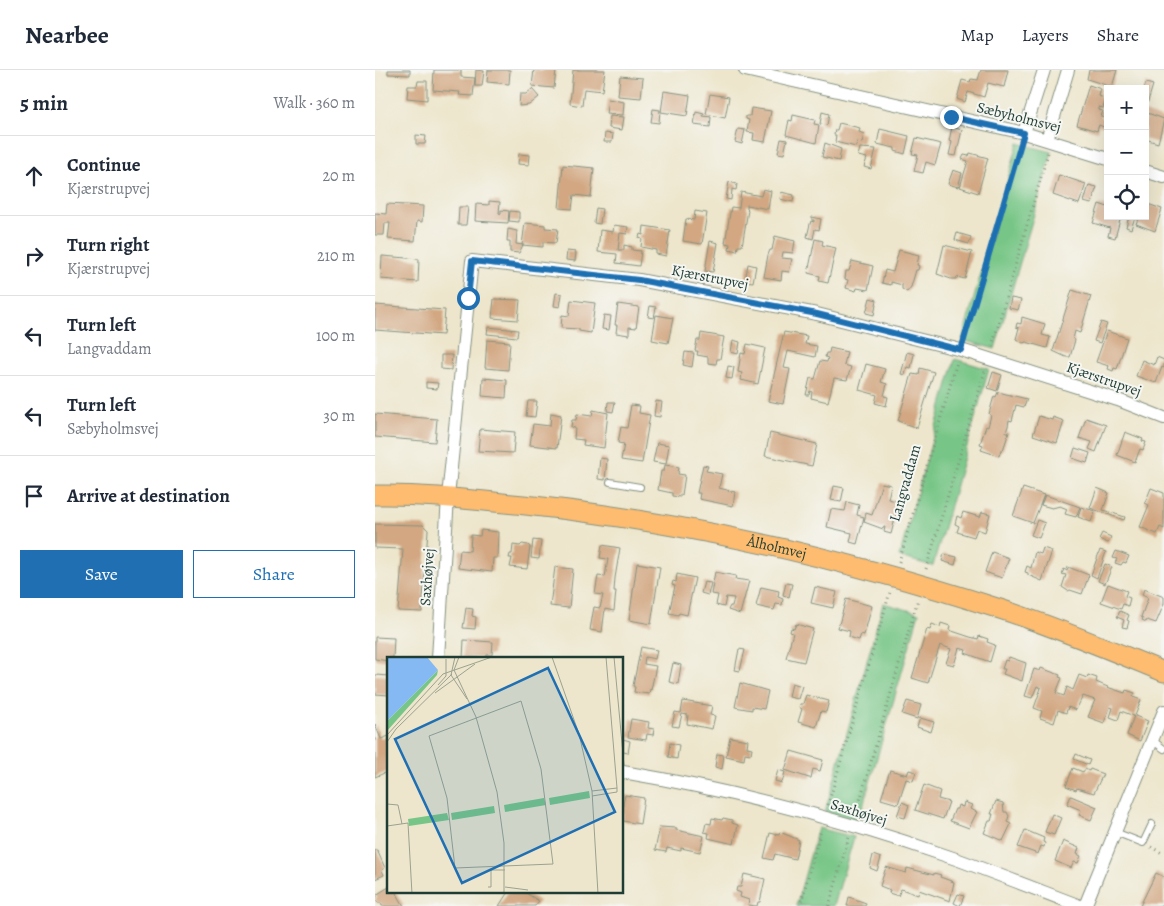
<!DOCTYPE html>
<html lang="en">
<head>
<meta charset="utf-8">
<style>
	:root { --surface:#fff; --page:#f6f6f7; --text:#1f2937; --muted:#747a83; --line:#e0e1e3; --accent:#1f6fb2 }
	body { margin:0; font-family:Alegreya,serif; background:var(--page); color:var(--text) }
	.controls { position:absolute; right:15px; top:15px; display:grid; overflow:hidden; border-radius:0px; box-shadow:0 5px 20px #0002 }
	.controls button { width:45px; height:45px; display:grid; place-items:center; padding:0; border:0; border-bottom:1px solid var(--line); background:var(--surface); color:var(--text); font:25px sans-serif }
	.stop { position:absolute; width:15px; height:15px; margin:-11px; border:4px solid #1f6fb2; border-radius:50%; background:#fff }
	.stop.end { background:#1f6fb2; border-color:#fff; box-shadow:0 1px 5px #0008 }
	.list { margin:0; padding:0; list-style:none }
	h2 { display:flex; justify-content:space-between; align-items:center; height:65px; margin:0; padding:0 20px; font-size:21px }
	h2 small { font-size:16px; font-weight:400; color:var(--muted) }
	.list li { display:grid; grid-template-columns:32px 1fr auto; gap:15px; align-items:center; box-sizing:border-box; height:80px; padding:0 20px; border-top:1px solid var(--line) }
	.list b { display:block; font-size:19px; white-space:nowrap }
	.list p { margin:0; font-size:16px; white-space:nowrap; color:var(--muted) }
	.list em { font-size:16px; font-style:normal; color:var(--muted) }
	.actions { display:flex; gap:10px; padding:15px 20px }
	.actions a { flex:1; padding:11px 0; border:1px solid var(--accent); border-radius:0px; text-align:center; font-size:18px; color:var(--accent) }
	.actions .main { background:var(--accent); color:#fff }
	.icon { flex:none; width:28px; height:28px; fill:none; stroke:currentColor; stroke-width:2; stroke-linecap:round; stroke-linejoin:round }
	.map { position:relative; flex:none; width:789px; height:836px; overflow:hidden }
	header { display:flex; align-items:center; gap:30px; box-sizing:border-box; height:70px; padding:0 25px; background:var(--surface); border-bottom:1px solid var(--line) }
	header strong { font-size:24px }
	nav { display:flex; gap:28px; margin-inline-start:auto; font-size:18px }
	main { display:flex }
	aside { flex:1; background:var(--surface) }
	.map>svg:first-child { display:block }
	.green { fill:#78c687; stroke:#4c825e }
	.building { fill:#d2a782 }
	.lines { fill:none; stroke-linecap:round; stroke-linejoin:round }
	.lane-casing { stroke:#869280; stroke-width:8 }
	.street-casing { stroke:#869280; stroke-width:14 }
	.primary-casing { stroke:#869280; stroke-width:21 }
	.path { stroke:#869280; stroke-width:3; stroke-dasharray:1 4; stroke-linecap:butt }
	.lane { stroke:#fff; stroke-width:6 }
	.street { stroke:#fff; stroke-width:12 }
	.primary { stroke:#fdbc70; stroke-width:19 }
	.route { stroke:#1f6fb2; stroke-width:6 }
	.labels { text-anchor:middle; stroke-width:4; stroke-linejoin:round; paint-order:stroke }
	.street-label { font-size:15px; fill:#1f3d34; stroke:#f6f6f2 }
	.inset-road { fill:none; stroke:#9ba28f; stroke-width:1 }
	.view { fill:#1f6fb2; fill-opacity:0.15; stroke:#1f6fb2; stroke-width:2.5 }
	.inset-edge { fill:none; stroke:#1f3d34; stroke-width:2.5 }
</style>
</head>
<body>
<header>
<strong>Nearbee</strong>
<nav><a>Map</a><a>Layers</a><a>Share</a></nav>
</header>
<main>
<aside>
<h2>5 min<small>Walk · 360 m</small></h2>
<ul class="list">
<li><svg class="icon" aria-label="ahead" viewBox="0 0 24 24"><path d="M12 20V5M6 11l6-6 6 6"/></svg><div><b>Continue</b><p>Kjærstrupvej</p></div><em>20 m</em></li>
<li><svg class="icon" aria-label="right" viewBox="0 0 24 24"><path d="M7 20v-9h11M14 6l5 5-5 5"/></svg><div><b>Turn right</b><p>Kjærstrupvej</p></div><em>210 m</em></li>
<li><svg class="icon" aria-label="left" viewBox="0 0 24 24"><path d="M17 20v-9H6M10 6l-5 5 5 5"/></svg><div><b>Turn left</b><p>Langvaddam</p></div><em>100 m</em></li>
<li><svg class="icon" aria-label="left" viewBox="0 0 24 24"><path d="M17 20v-9H6M10 6l-5 5 5 5"/></svg><div><b>Turn left</b><p>Sæbyholmsvej</p></div><em>30 m</em></li>
<li><svg class="icon" aria-label="arrive" viewBox="0 0 24 24"><path d="M6 21V4h12l-3 4 3 4H6"/></svg><div><b>Arrive at destination</b></div></li>
</ul>
<div class="actions"><a class="main">Save</a><a>Share</a></div>
</aside>
<div class="map">
<svg width="789" height="836" viewBox="0 0 789 836">
	<rect width="100%" height="100%" fill="#f6f6f2"/>
	<filter id="ink" filterUnits="userSpaceOnUse"><feTurbulence type="fractalNoise" baseFrequency=".02" numOctaves="2"/><feDisplacementMap in="SourceGraphic" scale="10" xChannelSelector="R" yChannelSelector="G"/><feConvolveMatrix kernelMatrix="1 2 1 2 8 2 1 2 1" color-interpolation-filters="sRGB"/></filter>
	<filter id="wash" filterUnits="userSpaceOnUse"><feTurbulence type="fractalNoise" baseFrequency=".0096" numOctaves="4" result="noise"/><feDisplacementMap in="SourceGraphic" scale="20" xChannelSelector="R" yChannelSelector="G"/><feGaussianBlur stdDeviation="1.12" result="paint"/><feColorMatrix in="noise" values="0 0 0 0 0 0 0 0 0 0 0 0 0 0 0 0 0 1.4 0 .05"/><feComposite in="paint" operator="in"/></filter>
	<g filter="url(#wash)">
		<rect width="100%" height="100%" fill="#ede6cc"/>
		<path class="green" d="M 643,73 L 677,82 L 620,279 L 587,270 Z
			M 580,289 L 614,299 L 558,496 L 524,487 Z
			M 508,533 L 544,543 L 484,750 L 450,742 Z
			M 443,758 L 479,767 L 459,836 L 421,836 Z"/>
		<g id="blocks">
			<path class="building" d="M 13,0 L 35,0 L 35,5 L 13,4 Z
				M 59,0 L 86,0 L 86,7 L 100,8 L 98,26 L 84,25 L 85,22 L 58,20 Z
				M 101,0 L 109,1 L 107,16 L 100,16 Z
				M 113,0 L 135,0 L 134,14 L 112,12 Z
				M 159,0 L 181,0 L 179,18 L 157,16 Z
				M 198,0 L 230,0 L 227,21 L 209,19 L 207,36 L 195,34 Z
				M 606,0 L 633,0 L 629,17 L 613,13 L 609,27 L 593,22 L 590,32 L 582,29 L 587,10 L 595,12 L 596,9 L 603,10 Z
				M 714,0 L 742,0 L 737,17 L 712,9 Z
				M 245,6 L 268,8 L 266,28 L 243,26 Z
				M 43,11 L 52,11 L 52,30 L 32,28 L 33,16 L 42,16 Z
				M 771,13 L 778,15 L 771,38 L 769,19 Z
				M 714,15 L 726,19 L 724,26 L 731,29 L 728,38 L 724,37 L 724,40 L 728,41 L 726,47 L 733,49 L 733,51 L 731,58 L 724,55 L 722,61 L 702,55 Z
				M 157,19 L 164,27 L 154,35 L 144,36 L 145,24 L 151,24 Z
				M 289,21 L 315,25 L 312,46 L 286,42 Z
				M 335,24 L 354,27 L 350,48 L 331,44 Z
				M 233,29 L 249,32 L 248,45 L 231,44 Z
				M 376,38 L 396,41 L 390,72 L 378,70 L 379,63 L 372,62 L 374,50 L 371,49 L 371,46 L 375,46 Z
				M 278,39 L 285,40 L 284,53 L 276,52 Z
				M 321,42 L 329,44 L 328,46 L 336,47 L 335,57 L 319,55 Z
				M 447,42 L 454,44 L 452,55 L 445,54 Z
				M 770,42 L 789,49 L 783,73 L 770,69 Z
				M 418,45 L 440,50 L 439,54 L 444,55 L 441,73 L 411,65 L 414,50 L 417,51 Z
				M 235,46 L 249,47 L 247,60 L 234,58 Z
				M 464,53 L 485,58 L 484,62 L 489,64 L 487,73 L 482,72 L 481,77 L 460,72 L 461,65 L 459,65 L 460,60 L 462,60 Z
				M 577,57 L 587,60 L 581,86 L 574,85 L 577,72 L 574,71 Z
				M 363,59 L 370,60 L 367,74 L 360,72 Z
				M 505,59 L 534,66 L 530,84 L 520,81 L 520,78 L 502,74 Z
				M 230,63 L 238,64 L 237,72 L 229,72 Z
				M 41,65 L 51,66 L 50,74 L 41,74 Z
				M 541,68 L 566,74 L 560,95 L 551,92 L 548,103 L 539,101 L 543,85 L 537,84 Z
				M 406,69 L 412,70 L 409,84 L 403,83 Z
				M 450,73 L 466,79 L 464,91 L 447,87 Z
				M 485,78 L 501,79 L 496,99 L 489,97 L 492,88 L 483,86 Z
				M 595,83 L 613,88 L 603,123 L 585,117 L 593,91 L 587,89 L 589,85 L 594,86 Z
				M 144,84 L 155,85 L 154,95 L 143,94 Z
				M 188,95 L 219,98 L 216,127 L 199,125 L 197,139 L 184,138 Z
				M 578,100 L 587,103 L 583,117 L 573,114 Z
				M 684,105 L 711,114 L 704,134 L 678,125 Z
				M 354,112 L 362,114 L 361,120 L 357,119 L 356,130 L 351,129 Z
				M 714,115 L 722,117 L 716,134 L 709,132 Z
				M 388,119 L 396,121 L 393,139 L 372,135 L 372,139 L 373,140 L 367,176 L 363,176 L 362,181 L 354,179 L 355,174 L 350,173 L 356,137 L 364,138 L 366,122 L 386,126 Z
				M 406,122 L 419,125 L 418,132 L 405,129 Z
				M 114,131 L 125,132 L 124,143 L 126,144 L 126,140 L 134,141 L 133,153 L 100,151 L 101,134 L 114,135 Z
				M 770,133 L 787,139 L 780,161 L 761,154 L 764,146 L 770,146 Z
				M 12,134 L 48,136 L 47,152 L 42,151 L 40,171 L 13,169 L 15,153 L 10,153 L 9,165 L 0,165 L 0,143 L 11,144 Z
				M 724,134 L 733,137 L 733,146 L 746,146 L 740,168 L 733,166 L 735,158 L 718,153 Z
				M 84,137 L 93,137 L 91,155 L 83,155 Z
				M 221,138 L 227,139 L 225,154 L 219,153 Z
				M 135,141 L 144,142 L 144,152 L 134,151 Z
				M 320,141 L 332,143 L 327,174 L 308,171 L 311,149 L 319,150 Z
				M 754,146 L 760,147 L 756,159 L 751,157 Z
				M 437,147 L 446,149 L 444,160 L 440,159 L 438,169 L 432,167 L 435,154 L 436,151 L 439,152 L 439,150 L 437,150 Z
				M 150,153 L 170,155 L 170,158 L 183,159 L 181,173 L 168,172 L 168,177 L 147,175 Z
				M 239,155 L 253,157 L 252,164 L 245,163 L 243,180 L 249,180 L 249,175 L 257,177 L 257,180 L 266,181 L 264,196 L 241,193 L 242,184 L 223,182 L 225,160 L 238,162 Z
				M 269,156 L 295,160 L 291,186 L 281,184 L 281,180 L 266,177 L 267,169 L 264,168 L 265,164 L 268,165 Z
				M 133,159 L 142,161 L 141,174 L 148,175 L 144,183 L 135,182 L 135,171 L 132,171 Z
				M 582,163 L 596,167 L 594,174 L 580,170 Z
				M 400,166 L 420,171 L 418,183 L 408,182 L 407,188 L 417,189 L 414,202 L 407,201 L 406,210 L 389,207 L 393,185 L 395,180 L 397,180 Z
				M 440,169 L 448,171 L 447,175 L 461,178 L 453,213 L 444,211 L 445,206 L 433,203 Z
				M 335,171 L 343,173 L 338,202 L 330,201 Z
				M 569,175 L 597,182 L 590,209 L 582,207 L 581,209 L 576,209 L 562,204 Z
				M 524,180 L 544,185 L 542,195 L 544,196 L 543,200 L 541,200 L 536,217 L 532,222 L 527,219 L 527,215 L 516,212 L 516,215 L 507,213 L 510,200 L 518,202 Z
				M 192,181 L 201,182 L 200,191 L 191,190 Z
				M 7,186 L 44,189 L 43,212 L 6,209 Z
				M 477,191 L 498,196 L 493,220 L 482,218 L 481,221 L 471,218 L 473,210 L 470,209 L 471,201 L 474,201 Z
				M 373,194 L 381,196 L 378,212 L 370,211 Z
				M 697,220 L 716,226 L 705,263 L 700,261 L 698,269 L 700,270 L 695,287 L 691,287 L 678,281 Z
				M 181,223 L 187,224 L 185,237 L 179,236 Z
				M 495,228 L 502,230 L 499,245 L 491,243 Z
				M 636,228 L 646,230 L 643,240 L 634,238 Z
				M 119,229 L 145,230 L 143,250 L 117,248 Z
				M 196,230 L 220,233 L 216,263 L 204,261 L 204,259 L 186,258 L 187,245 L 194,246 Z
				M 243,234 L 264,237 L 261,258 L 254,257 L 254,265 L 241,263 L 242,255 L 240,255 Z
				M 0,235 L 70,240 L 68,265 L 0,260 Z
				M 275,236 L 281,237 L 279,248 L 273,247 Z
				M 229,245 L 236,246 L 234,260 L 227,259 Z
				M 281,245 L 298,248 L 293,273 L 277,270 Z
				M 647,247 L 670,254 L 667,265 L 675,267 L 672,278 L 651,272 L 648,273 L 641,269 L 644,258 L 641,257 L 642,253 L 646,254 Z
				M 726,252 L 732,254 L 725,273 L 719,271 Z
				M 113,257 L 143,260 L 142,267 L 112,264 Z
				M 732,261 L 752,268 L 742,299 L 739,298 L 738,301 L 733,299 L 734,296 L 721,292 Z
				M 409,262 L 432,266 L 430,274 L 442,276 L 440,287 L 413,281 L 409,298 L 415,299 L 408,334 L 393,331 Z
				M 326,263 L 349,267 L 345,289 L 342,289 L 341,294 L 333,293 L 333,287 L 322,285 L 323,281 L 320,281 L 322,270 L 325,270 Z
				M 112,270 L 135,272 L 133,300 L 110,298 Z
				M 358,270 L 365,272 L 363,284 L 356,282 Z
				M 372,274 L 390,278 L 383,314 L 366,310 L 367,303 L 363,302 L 366,283 L 370,284 Z
				M 455,278 L 472,282 L 469,295 L 476,297 L 472,310 L 459,308 L 453,332 L 436,328 L 437,322 L 435,321 L 434,325 L 431,325 L 435,308 L 440,309 L 445,291 L 452,292 L 453,288 L 450,287 L 451,283 L 454,283 Z
				M 310,282 L 319,283 L 317,297 L 308,295 Z
				M 532,282 L 539,284 L 536,298 L 532,297 L 530,305 L 526,304 Z
				M 66,285 L 77,285 L 76,300 L 66,299 Z
				M 782,287 L 789,290 L 789,298 L 787,297 L 781,313 L 761,306 L 767,290 L 779,295 Z
				M 491,294 L 510,299 L 506,312 L 512,314 L 509,326 L 513,327 L 511,336 L 500,333 L 502,325 L 484,320 Z
				M 353,296 L 359,297 L 357,309 L 351,308 Z
				M 545,298 L 559,302 L 542,358 L 523,351 L 537,304 L 544,305 Z
				M 618,302 L 627,305 L 622,321 L 613,318 Z
				M 108,308 L 132,310 L 131,328 L 107,326 Z
				M 51,312 L 63,313 L 62,319 L 51,318 Z
				M 623,322 L 652,329 L 649,337 L 641,335 L 637,351 L 634,350 L 633,356 L 631,362 L 634,362 L 628,380 L 626,380 L 624,386 L 606,380 L 608,375 L 605,374 L 611,356 L 613,357 L 616,345 L 614,344 L 619,326 L 621,327 Z
				M 153,331 L 162,331 L 160,347 L 151,346 Z
				M 281,331 L 287,332 L 285,347 L 279,346 Z
				M 233,332 L 240,332 L 238,342 L 232,341 Z
				M 256,335 L 265,336 L 264,343 L 275,345 L 267,393 L 246,390 L 249,374 L 243,373 L 246,357 L 252,358 Z
				M 218,340 L 233,343 L 229,378 L 208,375 L 209,370 L 199,369 L 200,358 L 196,357 L 197,350 L 201,350 L 202,344 L 217,346 Z
				M 176,343 L 186,345 L 182,378 L 155,375 L 158,354 L 175,356 Z
				M 0,344 L 62,349 L 60,372 L 0,367 Z
				M 664,346 L 677,350 L 678,347 L 689,351 L 682,373 L 658,365 Z
				M 711,348 L 731,355 L 721,382 L 714,379 L 717,372 L 704,368 Z
				M 105,359 L 140,362 L 138,383 L 103,381 Z
				M 750,362 L 768,369 L 767,371 L 771,372 L 768,380 L 765,379 L 760,392 L 742,385 Z
				M 395,363 L 442,374 L 437,396 L 390,386 Z
				M 282,373 L 294,375 L 291,394 L 278,392 Z
				M 700,378 L 715,383 L 712,393 L 697,388 Z
				M 225,388 L 232,389 L 230,410 L 223,409 Z
				M 290,395 L 304,397 L 303,404 L 310,405 L 307,425 L 305,424 L 305,427 L 297,426 L 297,423 L 283,420 L 286,401 L 289,401 Z
				M 328,395 L 333,396 L 331,401 L 347,404 L 344,418 L 360,422 L 358,436 L 324,429 L 325,423 L 322,423 Z
				M 507,413 L 516,415 L 513,429 L 525,432 L 523,440 L 525,440 L 524,445 L 521,445 L 516,464 L 509,462 L 510,457 L 508,457 L 508,459 L 489,452 L 491,443 L 497,445 Z
				M 459,416 L 469,418 L 466,432 L 456,430 Z
				M 648,418 L 669,425 L 658,453 L 638,446 Z
				M 722,418 L 734,423 L 728,440 L 750,447 L 749,450 L 715,438 Z
				M 776,418 L 789,423 L 789,459 L 785,457 L 782,464 L 765,457 L 774,435 L 770,433 Z
				M 670,425 L 705,437 L 701,447 L 690,444 L 692,439 L 685,436 L 677,438 L 666,435 Z
				M 472,432 L 484,435 L 482,445 L 489,447 L 482,474 L 475,472 L 477,463 L 452,457 L 456,439 L 470,441 Z
				M 706,437 L 720,441 L 716,452 L 703,447 Z
				M 588,442 L 605,447 L 607,442 L 615,444 L 610,462 L 602,459 L 599,467 L 582,462 L 584,456 L 580,454 L 582,446 L 586,448 Z
				M 662,450 L 670,453 L 664,468 L 656,465 Z
				M 0,454 L 48,455 L 53,460 L 47,542 L 23,541 L 28,479 L 0,478 Z
				M 106,460 L 123,462 L 122,488 L 118,488 L 117,502 L 83,498 L 85,480 L 95,481 L 96,465 L 105,466 Z
				M 727,463 L 736,467 L 733,473 L 724,469 Z
				M 158,470 L 166,471 L 164,489 L 156,488 Z
				M 147,474 L 153,475 L 155,477 L 152,499 L 135,497 L 137,488 L 134,488 L 135,484 L 137,484 L 138,475 L 145,476 Z
				M 227,475 L 245,478 L 240,508 L 239,521 L 241,521 L 239,541 L 230,539 L 227,562 L 215,560 L 219,537 L 225,538 L 228,525 L 220,524 L 223,506 L 230,507 L 233,489 L 225,488 Z
				M 668,478 L 677,481 L 667,511 L 653,505 L 653,503 L 650,502 L 652,496 L 656,498 L 660,482 L 666,484 Z
				M 725,480 L 731,482 L 722,508 L 716,505 Z
				M 741,481 L 754,486 L 751,493 L 748,492 L 746,495 L 740,493 L 742,489 L 738,488 Z
				M 617,482 L 634,488 L 627,508 L 610,502 Z
				M 569,484 L 582,487 L 580,495 L 567,491 Z
				M 262,493 L 285,497 L 276,554 L 254,550 Z
				M 730,494 L 737,497 L 730,514 L 723,511 Z
				M 180,497 L 198,499 L 194,538 L 175,536 Z
				M 693,497 L 714,505 L 707,524 L 695,520 L 693,521 L 687,517 L 691,505 L 687,504 L 689,499 L 692,501 Z
				M 340,502 L 361,506 L 360,509 L 374,511 L 365,544 L 353,540 L 355,536 L 357,536 L 359,528 L 351,527 L 349,537 L 341,535 L 343,525 L 336,524 Z
				M 302,504 L 320,508 L 312,545 L 304,543 L 303,545 L 294,543 L 300,516 L 297,515 L 298,511 L 301,512 Z
				M 329,512 L 336,513 L 333,525 L 326,523 Z
				M 411,513 L 417,514 L 414,527 L 408,525 Z
				M 733,514 L 752,521 L 750,526 L 755,528 L 753,536 L 748,534 L 746,539 L 726,532 Z
				M 386,517 L 404,521 L 403,527 L 408,529 L 407,535 L 401,534 L 399,540 L 381,536 Z
				M 440,517 L 462,522 L 458,538 L 436,533 Z
				M 769,519 L 789,527 L 789,534 L 781,553 L 772,550 L 771,552 L 767,550 L 768,548 L 766,547 L 773,528 L 767,525 Z
				M 471,529 L 497,536 L 489,565 L 486,564 L 484,570 L 474,567 L 475,561 L 463,558 Z
				M 91,538 L 98,539 L 97,546 L 101,547 L 100,559 L 88,558 Z
				M 745,541 L 754,545 L 752,550 L 754,551 L 752,558 L 747,557 L 749,550 L 742,547 Z
				M 566,553 L 575,556 L 574,560 L 595,567 L 603,569 L 604,566 L 613,569 L 612,572 L 620,575 L 615,592 L 590,583 L 591,580 L 584,578 L 579,595 L 571,593 L 576,579 L 565,575 L 553,613 L 537,608 L 552,559 L 555,560 L 557,554 L 565,557 Z
				M 421,554 L 438,559 L 429,592 L 411,588 L 418,563 L 415,562 L 416,558 L 419,559 Z
				M 0,567 L 19,568 L 18,588 L 14,588 L 14,591 L 0,589 Z
				M 89,570 L 118,572 L 117,585 L 112,585 L 111,588 L 88,588 Z
				M 266,577 L 282,580 L 280,589 L 270,587 L 269,594 L 281,596 L 276,620 L 275,619 L 274,624 L 259,622 L 260,617 L 258,616 Z
				M 364,579 L 370,580 L 365,601 L 360,600 Z
				M 634,587 L 651,593 L 647,611 L 628,604 L 630,599 L 627,599 L 630,590 L 633,591 Z
				M 298,593 L 306,595 L 303,614 L 294,612 Z
				M 666,598 L 685,605 L 684,607 L 687,608 L 681,623 L 689,626 L 692,617 L 698,620 L 704,605 L 712,608 L 713,605 L 722,608 L 721,612 L 735,618 L 750,623 L 751,620 L 760,623 L 758,627 L 766,630 L 760,646 L 773,651 L 765,671 L 752,665 L 759,646 L 746,641 L 743,650 L 735,647 L 738,638 L 735,637 L 729,653 L 713,647 L 720,630 L 708,626 L 701,640 L 693,637 L 691,643 L 683,640 L 679,653 L 665,648 L 667,641 L 659,638 L 666,618 L 662,616 L 657,628 L 650,626 L 659,599 L 665,601 Z
				M 0,605 L 14,606 L 14,625 L 0,624 Z
				M 365,613 L 393,621 L 389,639 L 377,637 L 377,640 L 360,637 Z
				M 417,613 L 427,616 L 423,629 L 414,627 Z
				M 431,625 L 454,631 L 451,642 L 446,641 L 441,657 L 423,652 L 427,639 L 424,637 L 425,634 L 428,634 Z
				M 308,631 L 337,636 L 335,645 L 340,646 L 337,659 L 312,654 L 313,645 L 307,644 L 304,657 L 297,656 L 300,642 L 306,643 Z
				M 532,631 L 546,635 L 542,649 L 527,644 Z
				M 545,648 L 559,652 L 556,662 L 542,657 Z
				M 256,649 L 274,652 L 273,658 L 279,659 L 278,665 L 272,664 L 271,670 L 253,667 Z
				M 0,654 L 6,669 L 14,666 L 14,701 L 0,707 Z
				M 355,667 L 373,670 L 372,677 L 377,678 L 376,684 L 370,683 L 369,690 L 351,686 Z
				M 248,669 L 255,671 L 253,683 L 248,682 Z
				M 295,673 L 304,675 L 302,689 L 293,687 Z
				M 416,681 L 448,690 L 445,701 L 438,699 L 436,708 L 434,708 L 410,700 Z
				M 342,684 L 349,685 L 347,699 L 340,697 Z
				M 701,684 L 715,690 L 713,695 L 699,689 Z
				M 698,698 L 708,702 L 710,699 L 714,701 L 715,699 L 728,704 L 719,723 L 702,718 L 701,720 L 691,716 Z
				M 403,700 L 410,702 L 407,713 L 400,711 Z
				M 515,700 L 532,705 L 534,700 L 541,702 L 538,711 L 531,709 L 523,734 L 506,729 Z
				M 549,715 L 565,721 L 563,729 L 574,732 L 568,749 L 540,740 Z
				M 250,725 L 269,728 L 265,754 L 248,751 L 248,734 Z
				M 696,726 L 722,737 L 716,750 L 704,745 L 706,740 L 692,734 Z
				M 621,731 L 628,733 L 629,742 L 632,742 L 634,746 L 632,752 L 636,754 L 628,771 L 609,763 L 614,751 L 616,751 L 618,744 L 616,744 Z
				M 527,732 L 534,735 L 530,748 L 522,746 Z
				M 589,732 L 597,735 L 595,739 L 602,742 L 594,758 L 575,751 L 580,739 L 582,739 L 583,735 L 588,737 Z
				M 677,744 L 686,748 L 679,765 L 670,762 Z
				M 337,748 L 347,750 L 348,748 L 357,750 L 357,753 L 363,755 L 359,774 L 333,768 L 334,763 L 329,762 L 331,753 L 336,754 Z
				M 285,757 L 301,758 L 301,760 L 329,766 L 325,782 L 306,778 L 306,781 L 292,778 L 291,782 L 280,780 Z
				M 650,760 L 669,768 L 668,772 L 670,773 L 669,777 L 666,776 L 663,784 L 643,777 Z
				M 405,762 L 424,770 L 420,789 L 400,784 L 398,790 L 389,788 L 395,763 L 404,765 Z
				M 688,771 L 704,778 L 702,784 L 706,786 L 703,793 L 699,792 L 696,798 L 680,791 Z
				M 0,780 L 2,780 L 10,798 L 7,800 L 9,805 L 0,809 Z
				M 498,785 L 506,788 L 502,801 L 495,798 Z
				M 511,797 L 531,803 L 532,798 L 559,805 L 559,803 L 566,805 L 565,807 L 579,812 L 575,831 L 544,820 L 543,825 L 526,819 L 523,826 L 514,823 L 515,820 L 505,816 Z
				M 781,803 L 789,807 L 789,836 L 765,836 Z
				M 369,804 L 390,809 L 385,832 L 383,832 L 382,836 L 373,835 L 374,830 L 365,827 L 366,823 L 361,821 L 362,817 L 366,817 Z
				M 14,817 L 14,822 L 21,822 L 29,836 L 7,836 L 6,833 L 3,833 L 0,829 L 2,827 L 1,825 Z
				M 133,822 L 149,822 L 164,831 L 160,836 L 124,836 Z
				M 583,824 L 589,826 L 585,836 L 579,833 Z
				M 474,827 L 491,833 L 490,836 L 472,836 Z"/>
		</g>
	</g>
	<g filter="url(#ink)">
		<use href="#blocks" fill-opacity="0" stroke="#869280" stroke-width="1"/>
		<g class="lines">
			<defs>
				<path id="lane" d="M 235,412 L 265,417
					M 777,670 L 789,679
					M 740,762 L 768,773 L 777,754"/>
				<path id="street" d="M 370,0 L 649,63 L 733,89
					M 649,63 L 669,0
					M 672,70 L 693,0
					M 770,101 L 789,107
					M 63,588 L 73,427 L 97,191 L 264,210 L 442,244 L 586,280 L 743,330 L 789,348
					M 248,702 C 360,721 473,751 581,789 C 622,804 663,820 705,836
					M 710,836 L 789,641"/>
				<g id="primary">
					<path id="s1" d="M 0,425 C 53,424 106,431 159,436 C 317,453 474,490 625,539 C 681,557 735,580 789,602"/>
				</g>
			</defs>
			<use href="#lane" class="lane-casing"/>
			<use href="#street" class="street-casing"/>
			<use href="#primary" class="primary-casing"/>
			<path class="path" d="M 589,269 L 645,76
				M 617,276 L 673,83
				M 524,492 L 582,292
				M 551,499 L 610,301
				M 453,735 L 515,522
				M 481,744 L 543,529
				M 776,777 L 789,784
				M 425,836 L 446,760
				M 454,836 L 474,767"/>
			<use href="#lane" class="lane"/>
			<use href="#street" class="street"/>
			<use href="#primary" class="primary"/>
		</g>
	</g>
	<g class="lines" filter="url(#ink)">
		<path class="route" d="M 93,228 L 97,191 L 264,210 L 442,244 L 586,280 L 649,63 L 576,47"/>
	</g>
	<g class="labels">
		<g class="street-label">
			<text transform="translate(644 47) rotate(14)" y="5">Sæbyholmsvej</text>
			<text transform="translate(335 207) rotate(11)" y="5">Kjærstrupvej</text>
			<text transform="translate(729 309) rotate(19)" y="5">Kjærstrupvej</text>
			<text transform="translate(530 413) rotate(-74)" y="5">Langvaddam</text>
			<text dy="5" stroke="none"><textPath href="#s1" startOffset="406">Ålholmvej</textPath></text>
			<text transform="translate(52 507) rotate(-86)" y="5">Saxhøjvej</text>
			<text transform="translate(484 742) rotate(17)" y="5">Saxhøjvej</text>
		</g>
	</g>
	<g transform="translate(12 587)">
		<rect width="236" height="236" fill="#ede6cc"/>
		<path d="M 51,13 L 50,18 L 0,74 L 0,64 ZM 202,134 L 203,141 L 163,148 L 162,141 ZM 157,141 L 159,148 L 118,155 L 117,148 ZM 107,149 L 108,156 L 65,163 L 64,156 ZM 60,156 L 62,163 L 22,169 L 21,162 Z" fill="#78c687"/>
		<path d="M 0,0 L 40,0 L 51,13 L 0,64 Z" fill="#85b9f3"/>
		<path class="inset-road" d="M 68,0 L 64,18 L 80,42M 72,0 L 67,13 L 89,60 L 110,135 L 117,186 L 117,237M 165,0 L 192,77 L 205,134 L 211,237M 219,0 L 230,131M 227,0 L 237,108M 51,28 L 59,19 L 59,2M 48,36 L 88,7M 134,44 L 154,112 L 166,207 L 68,211 L 60,141 L 42,79 ZM 0,78 L 56,17 L 105,0M 0,85 L 9,72 L 65,17M 205,134 L 230,131M 205,139 L 230,135 L 230,131M 0,147 L 11,148 L 15,167M 0,169 L 21,166 L 25,237M 101,230 L 104,230 L 104,213 L 118,213M 118,230 L 141,233"/>
		<path class="view" d="M 161,11 L 228,155 L 75,226 L 8,82 Z"/>
		<rect width="236" height="236" class="inset-edge"/>
	</g>
</svg>
<div class="controls">
<button>+</button>
<button>−</button>
<button><svg class="icon" aria-label="locate" viewBox="0 0 24 24"><circle cx="12" cy="12" r="6"/><path d="M12 2v4M12 18v4M2 12h4M18 12h4"/></svg></button>
</div>
<div class="stop" style="left:93px;top:228px"></div>
<div class="stop end" style="left:576px;top:47px"></div>
</div>
</main>
</body>
</html>
